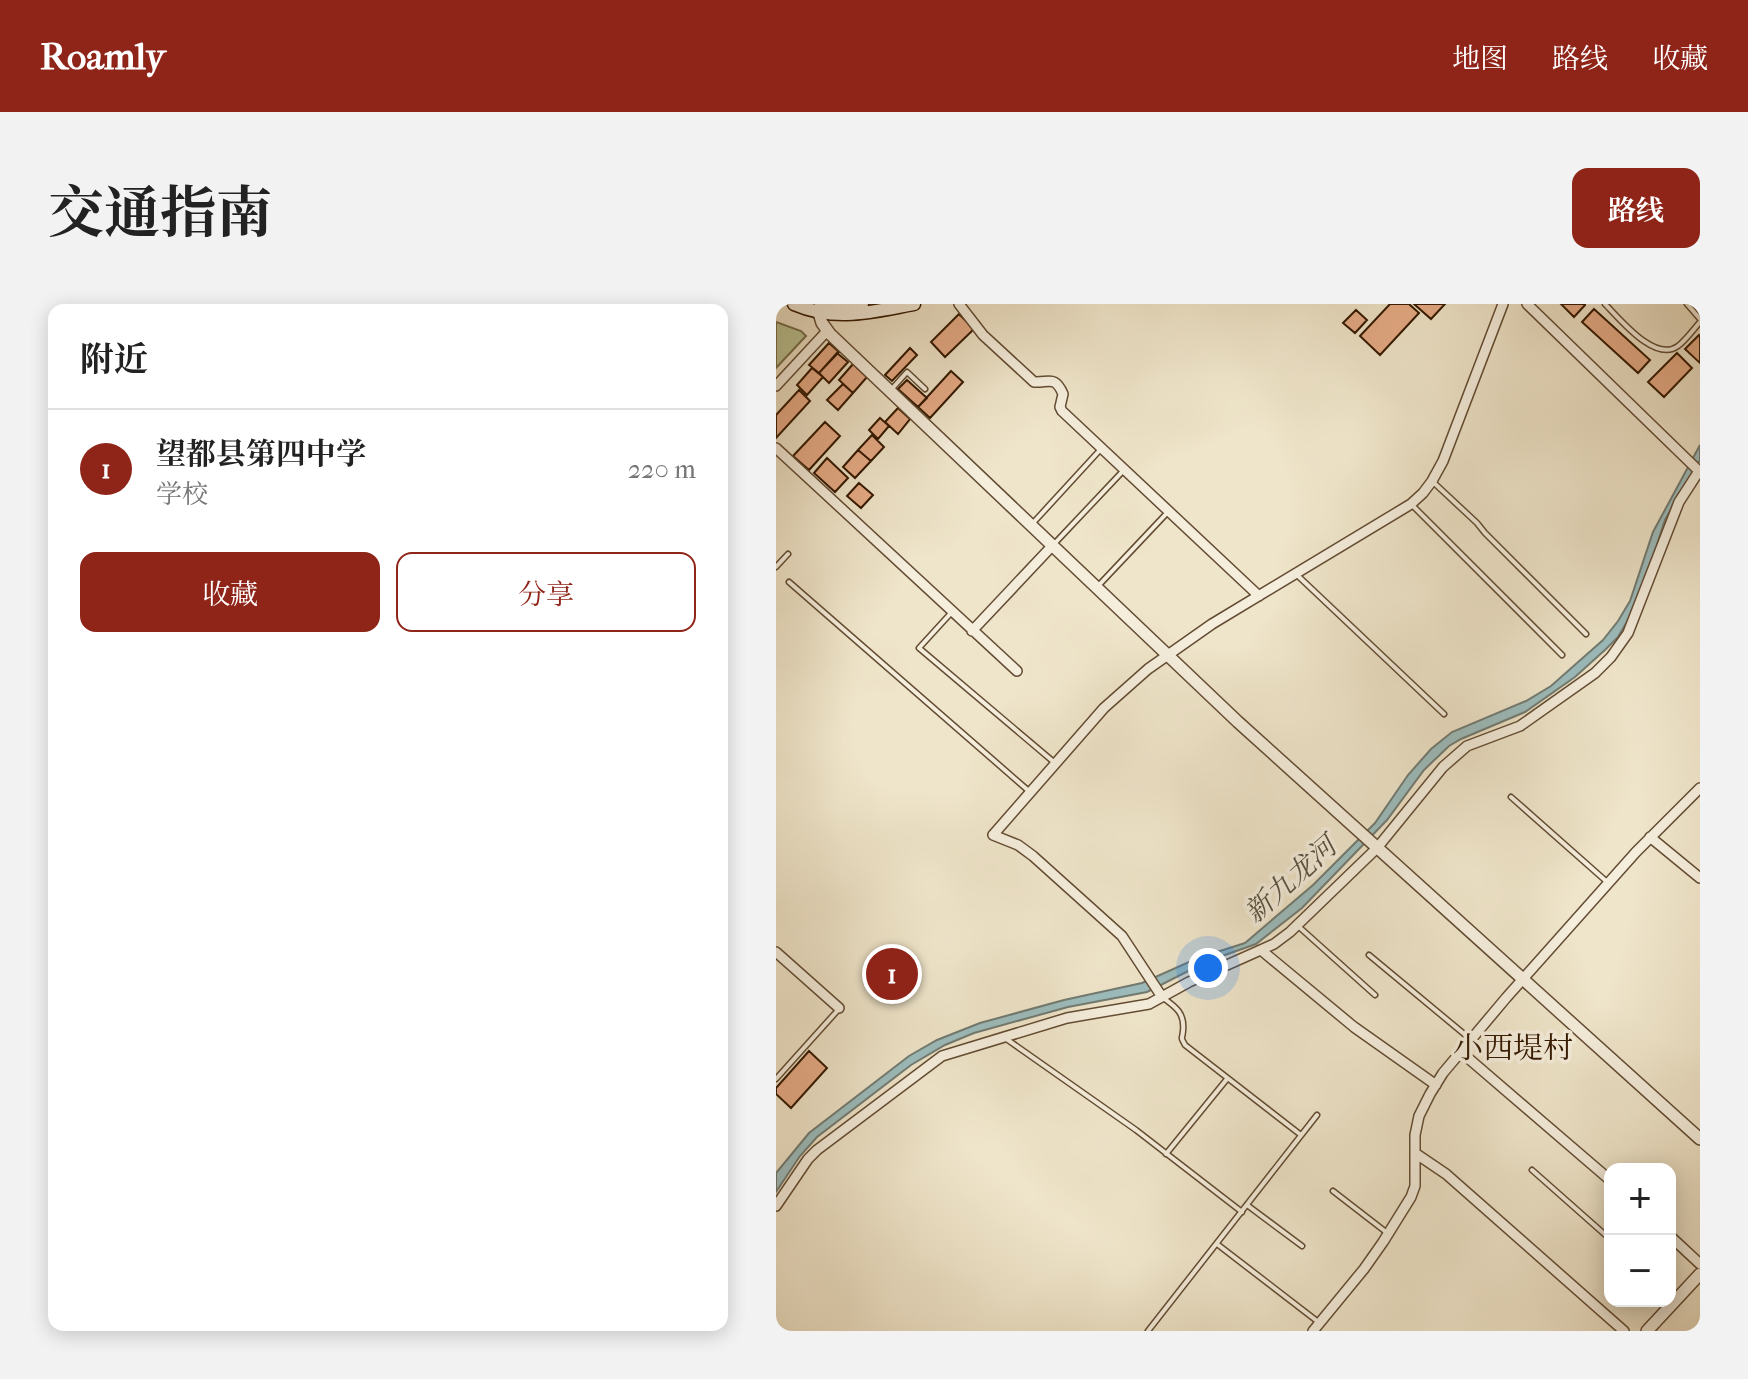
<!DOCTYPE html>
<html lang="zh">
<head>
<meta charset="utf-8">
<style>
	:root { --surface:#fff; --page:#f2f2f2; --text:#222; --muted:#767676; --line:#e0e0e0; --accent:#8f2418 }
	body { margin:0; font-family:"IM FELL French Canon","Noto Serif SC",serif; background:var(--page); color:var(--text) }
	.controls { position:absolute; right:24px; bottom:24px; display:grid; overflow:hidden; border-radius:16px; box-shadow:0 4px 20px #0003 }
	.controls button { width:72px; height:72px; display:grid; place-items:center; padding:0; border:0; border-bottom:2px solid var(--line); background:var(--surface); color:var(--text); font:40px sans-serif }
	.you { position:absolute; left:432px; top:664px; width:28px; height:28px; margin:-20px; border:6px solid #fff; border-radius:50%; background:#1a73e8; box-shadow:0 0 0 12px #1a73e833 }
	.badge { display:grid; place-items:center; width:52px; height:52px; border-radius:50%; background:var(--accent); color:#fff; font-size:26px; font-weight:700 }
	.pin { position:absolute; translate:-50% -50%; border:4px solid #fff; box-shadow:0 2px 8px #0006 }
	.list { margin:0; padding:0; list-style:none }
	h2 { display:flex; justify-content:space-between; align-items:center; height:104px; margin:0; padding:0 32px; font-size:34px }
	h2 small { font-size:26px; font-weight:400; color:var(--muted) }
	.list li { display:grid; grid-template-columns:52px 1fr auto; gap:24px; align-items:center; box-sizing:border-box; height:120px; padding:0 32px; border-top:2px solid var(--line) }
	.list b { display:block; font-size:30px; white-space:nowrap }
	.list p { margin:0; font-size:26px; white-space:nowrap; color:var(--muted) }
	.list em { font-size:26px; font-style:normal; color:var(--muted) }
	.actions { display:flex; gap:16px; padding:24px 32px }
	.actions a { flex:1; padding:18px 0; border:2px solid var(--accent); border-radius:16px; text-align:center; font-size:28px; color:var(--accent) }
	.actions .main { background:var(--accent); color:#fff }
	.map { position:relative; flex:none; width:924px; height:1027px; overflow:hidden; border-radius:16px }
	header { display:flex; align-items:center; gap:48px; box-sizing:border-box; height:112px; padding:0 40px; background:var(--accent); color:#fff }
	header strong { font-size:38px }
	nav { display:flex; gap:44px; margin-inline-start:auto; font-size:28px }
	.intro { display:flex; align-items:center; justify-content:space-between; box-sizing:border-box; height:192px; padding:0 48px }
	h1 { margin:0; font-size:56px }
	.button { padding:20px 36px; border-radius:16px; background:var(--accent); color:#fff; font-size:28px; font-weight:700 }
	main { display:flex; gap:48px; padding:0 48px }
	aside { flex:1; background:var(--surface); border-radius:16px; box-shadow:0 4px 20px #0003 }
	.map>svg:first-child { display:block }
	.green { fill:#bbc495; stroke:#786e4b; stroke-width:2 }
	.water { fill:#9cbdbe; stroke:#727b72; stroke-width:2 }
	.building { fill:#e6ac87; stroke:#341901; stroke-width:2 }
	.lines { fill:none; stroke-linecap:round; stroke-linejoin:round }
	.service-casing { stroke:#634c33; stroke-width:7 }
	.minor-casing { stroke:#634c33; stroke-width:12 }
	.tertiary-casing { stroke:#634c33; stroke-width:14 }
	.secondary-casing { stroke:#341901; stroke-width:15 }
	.service { stroke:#f5eedd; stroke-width:4 }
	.minor { stroke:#f5eedd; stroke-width:9 }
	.tertiary { stroke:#f5eedd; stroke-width:11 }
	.secondary { stroke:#f5eedd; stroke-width:12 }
	.labels { text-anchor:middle; stroke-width:7; stroke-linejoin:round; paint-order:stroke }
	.water-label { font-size:28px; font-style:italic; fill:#585243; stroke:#f5eedd }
	.quarter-label { font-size:30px; fill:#341901; stroke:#f5eedd }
</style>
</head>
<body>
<header>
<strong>Roamly</strong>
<nav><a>地图</a><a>路线</a><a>收藏</a></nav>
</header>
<div class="intro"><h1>交通指南</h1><a class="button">路线</a></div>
<main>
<aside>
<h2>附近<small></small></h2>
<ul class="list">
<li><span class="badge">1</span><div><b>望都县第四中学</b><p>学校</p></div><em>220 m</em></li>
</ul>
<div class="actions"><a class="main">收藏</a><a>分享</a></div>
</aside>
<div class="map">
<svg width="924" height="1027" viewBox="0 0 924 1027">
	<rect width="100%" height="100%" fill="#efe5ca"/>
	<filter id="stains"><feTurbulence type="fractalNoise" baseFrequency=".0025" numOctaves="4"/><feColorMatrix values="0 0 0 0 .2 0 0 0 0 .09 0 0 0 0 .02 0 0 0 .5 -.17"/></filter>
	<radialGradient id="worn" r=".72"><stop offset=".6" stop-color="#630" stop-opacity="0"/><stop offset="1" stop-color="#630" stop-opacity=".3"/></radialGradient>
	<path class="green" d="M 0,18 L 25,27 L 30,32 L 0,64 Z"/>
	<path class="water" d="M 924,141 L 924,156 L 889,216 L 873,266 L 852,316 L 842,333 L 830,345 L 799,373 L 749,408 L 685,435 L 673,442 L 648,466 L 611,516 L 526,604 L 480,640 L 432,657 L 371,688 L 292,703 L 198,729 L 169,741 L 135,761 L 41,833 L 24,852 L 0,888 L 0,869 L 33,829 L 133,752 L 161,736 L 204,719 L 288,696 L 366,679 L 422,654 L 469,639 L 537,581 L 599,519 L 632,471 L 655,445 L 676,428 L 750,397 L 775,382 L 827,336 L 842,317 L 854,297 L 877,228 Z"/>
	<path class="building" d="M 614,0 L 633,0 L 643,9 L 604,51 L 584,32 Z
		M 638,0 L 669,0 L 655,15 Z
		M 785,0 L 809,0 L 809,1 L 798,13 Z
		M 818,5 L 874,56 L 862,69 L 806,18 Z
		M 580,6 L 591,16 L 579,29 L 567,19 Z
		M 183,10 L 198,25 L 169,53 L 155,38 Z
		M 923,31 L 924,32 L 924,59 L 909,45 Z
		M 53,39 L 63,48 L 43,69 L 33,61 Z
		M 134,44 L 141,51 L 116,77 L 109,71 Z
		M 61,49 L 72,58 L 53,79 L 43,69 Z
		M 901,49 L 916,64 L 888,93 L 872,78 Z
		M 77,60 L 91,73 L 77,89 L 63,76 Z
		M 36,64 L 47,73 L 31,91 L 21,81 Z
		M 175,67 L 187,78 L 154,114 L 142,103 Z
		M 131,76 L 151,94 L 142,103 L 122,85 Z
		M 67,80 L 77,89 L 62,106 L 51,96 Z
		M 23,86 L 34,97 L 0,134 L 0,111 Z
		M 122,104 L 134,115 L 122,130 L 109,118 Z
		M 104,114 L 113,122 L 102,135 L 93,126 Z
		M 49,118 L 64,132 L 33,166 L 17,152 Z
		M 96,131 L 108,143 L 95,157 L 82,146 Z
		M 82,146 L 95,157 L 79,174 L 67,163 Z
		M 51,154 L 72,174 L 59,188 L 38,169 Z
		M 83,179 L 97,191 L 85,204 L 71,192 Z
		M 33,747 L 51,764 L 15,804 L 0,790 L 0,784 Z"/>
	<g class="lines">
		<defs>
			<path id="service" d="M 829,0 C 844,15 879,59 902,42 C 910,36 917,26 924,18
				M 911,0 L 924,15
				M 114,87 L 131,68 L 149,85
				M 656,177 L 701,219 L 709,229 L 810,330
				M 635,200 L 786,351
				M 257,219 L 324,146
				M 279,239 L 347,167
				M 0,263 L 12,250
				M 521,271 L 668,410
				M 13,278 L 254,488
				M 323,281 L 391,209
				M 175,309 L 143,344 L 279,459
				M 735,493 L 830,577
				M 522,622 L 599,691
				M 593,651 L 693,734
				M 386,693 C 400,703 409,709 407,727 C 406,738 404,731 409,741 L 525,831
				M 229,734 L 360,826 L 466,908
				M 0,775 L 62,706
				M 390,850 L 451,775
				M 756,866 L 834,935
				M 557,887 L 610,928
				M 471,901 L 526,942
				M 441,940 L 541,1017
				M 372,1027 L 541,811"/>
			<path id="minor" d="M 183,0 L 207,31 L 258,78 C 273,79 279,71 287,90 L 284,103 L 286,107 L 483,292
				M 751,0 L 924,168
				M 0,82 L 51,27
				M 0,144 L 241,367
				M 196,327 L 277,241
				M 874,533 L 924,574
				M 485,646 L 578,723 L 660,781
				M 0,648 L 63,704
				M 386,693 L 346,632 L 257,552 L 242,541 L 217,531 L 328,404 L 372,365 L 436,320 L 635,200 L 647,189 L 656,177 L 667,157 L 727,0
				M 685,748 L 834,876
				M 639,849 L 670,870 L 848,1027
				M 0,902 L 32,855 L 41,846 L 166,752 L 291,714 L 373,700 L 413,678 L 498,640 L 514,628 L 601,544 L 667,463 L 691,442 L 744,422 L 819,369 L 835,353 L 852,329 L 903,198 L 923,167
				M 894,932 L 924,960
				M 537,1027 L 588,965 L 607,938 L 635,893 L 639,882 L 639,831 L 643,812 L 654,790 L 667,769 L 730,694 L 860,548 L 924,484"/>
			<path id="tertiary" d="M 43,9 L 46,19 L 54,30 L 462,418 L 924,835
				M 871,1027 L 924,970"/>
			<path id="secondary" d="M 18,0 C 60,18 95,8 138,0
				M 45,0 L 59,2 L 86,0"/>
		</defs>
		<use href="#service" class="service-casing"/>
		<use href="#minor" class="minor-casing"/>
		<use href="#tertiary" class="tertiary-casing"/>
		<use href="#secondary" class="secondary-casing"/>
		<use href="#service" class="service"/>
		<use href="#minor" class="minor"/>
		<use href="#tertiary" class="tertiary"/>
		<use href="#secondary" class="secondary"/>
	</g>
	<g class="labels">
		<g class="water-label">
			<text transform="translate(514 575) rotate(-42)" y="10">新九龙河</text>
		</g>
		<g class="quarter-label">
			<text x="737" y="754">小西堤村</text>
		</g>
	</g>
	<rect width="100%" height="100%" filter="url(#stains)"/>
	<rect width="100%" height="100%" fill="url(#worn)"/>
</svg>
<div class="controls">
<button>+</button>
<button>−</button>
</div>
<div class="you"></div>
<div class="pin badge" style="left:116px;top:670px">1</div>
</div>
</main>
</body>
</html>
